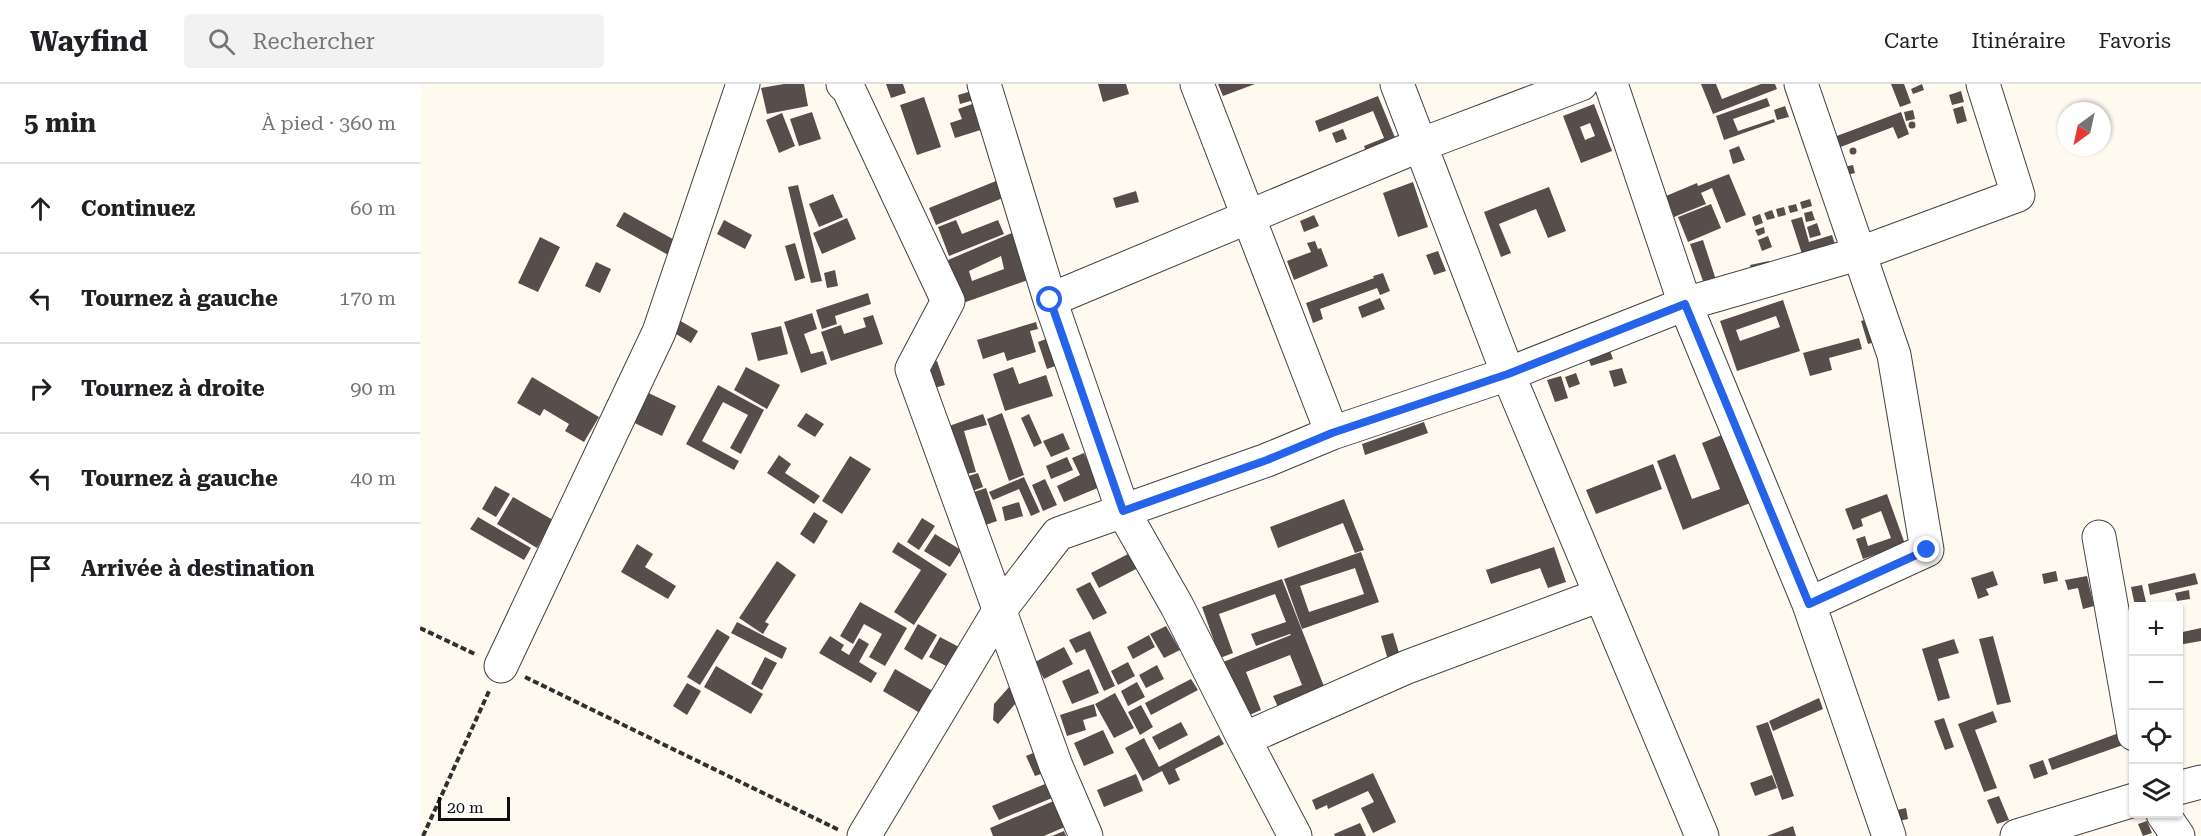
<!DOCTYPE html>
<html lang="fr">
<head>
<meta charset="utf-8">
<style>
	:root { --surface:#fff; --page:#f2f2f2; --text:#202124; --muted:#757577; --line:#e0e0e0 }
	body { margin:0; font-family:"Roboto Serif",serif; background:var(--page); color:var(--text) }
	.controls { position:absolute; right:18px; bottom:18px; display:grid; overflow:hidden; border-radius:6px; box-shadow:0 2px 4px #0004 }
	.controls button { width:54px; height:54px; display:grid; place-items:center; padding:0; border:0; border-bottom:2px solid var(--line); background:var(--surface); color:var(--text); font:30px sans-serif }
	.compass { position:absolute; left:1637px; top:18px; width:54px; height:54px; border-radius:50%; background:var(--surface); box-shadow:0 2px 4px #0004; rotate:213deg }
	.scale { position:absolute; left:18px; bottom:15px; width:72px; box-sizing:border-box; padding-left:6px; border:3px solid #0e0e0e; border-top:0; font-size:16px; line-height:21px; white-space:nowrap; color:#0e0e0e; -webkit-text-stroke:4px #fff; paint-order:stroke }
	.stop { position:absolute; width:18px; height:18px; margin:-14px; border:4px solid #2563eb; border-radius:50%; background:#fff }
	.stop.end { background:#2563eb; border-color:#fff; box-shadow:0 2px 6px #0008 }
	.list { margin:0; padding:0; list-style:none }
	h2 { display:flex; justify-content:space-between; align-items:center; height:78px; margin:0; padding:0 24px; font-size:26px }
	h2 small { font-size:20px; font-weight:400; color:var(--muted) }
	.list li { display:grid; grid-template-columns:39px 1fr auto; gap:18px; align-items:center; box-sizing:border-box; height:90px; padding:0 24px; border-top:2px solid var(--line) }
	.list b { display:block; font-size:22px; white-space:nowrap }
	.list em { font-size:20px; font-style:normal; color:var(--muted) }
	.icon { flex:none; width:33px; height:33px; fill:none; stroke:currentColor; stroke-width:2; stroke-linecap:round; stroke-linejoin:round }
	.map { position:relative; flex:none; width:1781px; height:752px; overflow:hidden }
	header { display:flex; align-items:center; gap:36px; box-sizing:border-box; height:84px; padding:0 30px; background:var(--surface); border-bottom:2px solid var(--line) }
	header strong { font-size:28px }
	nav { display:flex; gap:33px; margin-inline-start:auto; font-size:21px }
	.search { width:420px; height:54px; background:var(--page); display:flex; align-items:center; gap:15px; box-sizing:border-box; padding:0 21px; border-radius:6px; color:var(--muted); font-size:22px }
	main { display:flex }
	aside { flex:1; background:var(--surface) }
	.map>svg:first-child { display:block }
	.building { fill:#574e4b; fill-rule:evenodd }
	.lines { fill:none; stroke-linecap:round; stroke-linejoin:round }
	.minor-casing { stroke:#414141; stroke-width:35 }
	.path { stroke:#303030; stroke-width:4; stroke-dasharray:6 3; stroke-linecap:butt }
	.minor { stroke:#fff; stroke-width:33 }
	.route { stroke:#2563eb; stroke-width:8 }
</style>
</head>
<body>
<header>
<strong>Wayfind</strong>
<div class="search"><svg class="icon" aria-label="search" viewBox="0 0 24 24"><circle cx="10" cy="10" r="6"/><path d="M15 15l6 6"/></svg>Rechercher</div>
<nav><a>Carte</a><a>Itinéraire</a><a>Favoris</a></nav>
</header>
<main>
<aside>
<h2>5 min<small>À pied · 360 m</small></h2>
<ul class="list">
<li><svg class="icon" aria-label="ahead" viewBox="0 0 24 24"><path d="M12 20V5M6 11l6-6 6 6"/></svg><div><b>Continuez</b></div><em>60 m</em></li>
<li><svg class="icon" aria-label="left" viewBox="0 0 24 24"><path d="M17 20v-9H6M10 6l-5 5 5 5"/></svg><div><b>Tournez à gauche</b></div><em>170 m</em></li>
<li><svg class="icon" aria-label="right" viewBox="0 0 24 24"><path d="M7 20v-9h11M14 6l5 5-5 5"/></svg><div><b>Tournez à droite</b></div><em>90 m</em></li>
<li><svg class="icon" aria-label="left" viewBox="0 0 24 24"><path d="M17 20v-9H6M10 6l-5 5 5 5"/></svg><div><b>Tournez à gauche</b></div><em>40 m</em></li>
<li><svg class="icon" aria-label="arrive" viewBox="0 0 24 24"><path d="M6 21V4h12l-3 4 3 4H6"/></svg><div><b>Arrivée à destination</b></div></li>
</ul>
</aside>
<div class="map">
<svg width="1781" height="752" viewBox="0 0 1781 752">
	<rect width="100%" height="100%" fill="#fffaf0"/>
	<path class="building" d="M 364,0 L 384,0 L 388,22 L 347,30 L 341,4 Z
		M 466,0 L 483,0 L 486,9 L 471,14 Z
		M 678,0 L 706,0 L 709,10 L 683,18 Z
		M 798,0 L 835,0 L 803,12 Z
		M 1281,0 L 1296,0 L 1302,15 L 1341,0 L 1355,0 L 1357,5 L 1293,30 Z
		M 1471,0 L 1484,0 L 1491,19 L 1480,23 Z
		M 1502,0 L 1504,6 L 1493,10 L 1491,5 Z
		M 552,7 L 554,16 L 540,20 L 538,11 Z
		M 1541,7 L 1544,18 L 1532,21 L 1529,11 Z
		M 958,12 L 978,61 L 948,73 L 944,62 L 964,54 L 953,27 L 899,48 L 895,37 Z
		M 504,13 L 521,63 L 497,71 L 480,21 Z
		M 1347,14 L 1350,22 L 1313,35 L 1318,47 L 1354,35 L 1355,38 L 1304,56 L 1296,32 Z
		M 558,18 L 567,44 L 535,54 L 530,39 L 542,35 L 538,25 Z
		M 1174,20 L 1192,67 L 1161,79 L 1143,32 ZM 1170,39 L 1175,52 L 1165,56 L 1160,43 Z
		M 1365,22 L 1369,33 L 1357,36 L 1354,26 Z
		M 1543,22 L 1547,37 L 1537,40 L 1533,25 Z
		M 1493,26 L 1495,35 L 1486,37 L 1484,28 Z
		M 392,28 L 401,55 L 379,62 L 370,35 Z
		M 1481,28 L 1489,50 L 1478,55 L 1473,43 L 1418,64 L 1414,53 Z
		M 362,29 L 375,62 L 359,69 L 346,36 Z
		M1488.5 41a3.5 3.5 0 1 1 7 0a3.5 3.5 0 1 1-7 0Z
		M 923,45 L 927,55 L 916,59 L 912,49 Z
		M 1319,62 L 1325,76 L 1313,80 L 1309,66 Z
		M1429.5 67a3.5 3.5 0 1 1 7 0a3.5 3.5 0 1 1-7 0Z
		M 1433,81 L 1435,89 L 1427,91 L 1424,83 Z
		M 1309,90 L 1326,131 L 1306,139 L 1292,104 L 1281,109 L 1286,120 L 1254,133 L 1246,112 L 1277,99 L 1278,102 Z
		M 576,97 L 583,114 L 516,141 L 509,124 Z
		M 993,98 L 1008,143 L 978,153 L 963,109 Z
		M 378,101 L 402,197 L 391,199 L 368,103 Z
		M 1129,103 L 1146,147 L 1128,154 L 1116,125 L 1079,140 L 1091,169 L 1081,173 L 1064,128 Z
		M 716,107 L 719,118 L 696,124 L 693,114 Z
		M 413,110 L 423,133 L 399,143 L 389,120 Z
		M 1390,115 L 1392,122 L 1382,125 L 1380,118 Z
		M 1291,120 L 1301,144 L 1268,158 L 1258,133 Z
		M 1376,120 L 1378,127 L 1370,129 L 1368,122 Z
		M 1364,123 L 1366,131 L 1358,133 L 1356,125 Z
		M 1352,126 L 1355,134 L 1347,136 L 1344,129 Z
		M 1392,127 L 1395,136 L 1386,138 L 1384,129 Z
		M 204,128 L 260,159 L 252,173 L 196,142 Z
		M 1340,130 L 1343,139 L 1335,142 L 1332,133 Z
		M 894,131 L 899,142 L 884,148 L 880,137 Z
		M 1382,133 L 1389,158 L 1412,151 L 1415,160 L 1382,170 L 1371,136 Z
		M 427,134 L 436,155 L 402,170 L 393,149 Z
		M 304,136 L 332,151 L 325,165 L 297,150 Z
		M 536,136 L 542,150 L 578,136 L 584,150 L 529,172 L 518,143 Z
		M 1397,139 L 1401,151 L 1390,154 L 1387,143 Z
		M 1344,143 L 1345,149 L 1338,152 L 1335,146 Z
		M 594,148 L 608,196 L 543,219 L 528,176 ZM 581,172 L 584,185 L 552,197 L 549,187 Z
		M 1348,152 L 1352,163 L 1342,167 L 1338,156 Z
		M 120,153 L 140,163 L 118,208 L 98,199 Z
		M 1283,156 L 1296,196 L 1284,200 L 1270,160 Z
		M 895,157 L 898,165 L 901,164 L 908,182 L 874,196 L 867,177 L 891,168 L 887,159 Z
		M 375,159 L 385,194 L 375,197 L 365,162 Z
		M 1018,167 L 1026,187 L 1014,191 L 1006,171 Z
		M 1349,177 L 1351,187 L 1333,191 L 1330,181 Z
		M 176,178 L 191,185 L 180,209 L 165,202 Z
		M 415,186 L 418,202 L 407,204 L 404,189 Z
		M 963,189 L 970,207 L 960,211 L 957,204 L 900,225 L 903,235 L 893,239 L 886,219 L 954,194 L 953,192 Z
		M 448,209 L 451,220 L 415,232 L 417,240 L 402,245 L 396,226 Z
		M 960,214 L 965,225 L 942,234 L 938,223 Z
		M 1363,216 L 1380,267 L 1317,287 L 1300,237 ZM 1356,232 L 1360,243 L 1320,257 L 1316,246 Z
		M 392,229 L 397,245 L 384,250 L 391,270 L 403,267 L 407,280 L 381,289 L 364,238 Z
		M 453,231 L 463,260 L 411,277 L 401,248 L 421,241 L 424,250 L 446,243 L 443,234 Z
		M 1451,234 L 1458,257 L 1448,260 L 1441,237 Z
		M 257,235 L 278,247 L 271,259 L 251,247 Z
		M 616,238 L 618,245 L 610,247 L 616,268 L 587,277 L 584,268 L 563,275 L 557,256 Z
		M 361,242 L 368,270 L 338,277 L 331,249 Z
		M 629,254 L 638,281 L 627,285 L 618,258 Z
		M 1439,254 L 1442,265 L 1409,274 L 1412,286 L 1390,292 L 1383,269 Z
		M 1189,264 L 1193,275 L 1171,282 L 1167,271 Z
		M 517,277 L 525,301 L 514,304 L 506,280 Z
		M 326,283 L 360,301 L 347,325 L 314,306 Z
		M 593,283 L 599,300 L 626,291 L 633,312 L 585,327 L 573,290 Z
		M 1202,284 L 1207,299 L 1194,303 L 1189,287 Z
		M 1156,289 L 1160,300 L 1149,304 L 1145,293 Z
		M 1141,292 L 1148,314 L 1135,318 L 1127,296 Z
		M 112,293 L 179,333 L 164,358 L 145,347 L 149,340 L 124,325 L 120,332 L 97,319 Z
		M 298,301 L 344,326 L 321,370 L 310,364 L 328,331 L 303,318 L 282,357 L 319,377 L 314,386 L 266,360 Z
		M 218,304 L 256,322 L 242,352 L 204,334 Z
		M 386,329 L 404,340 L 395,353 L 377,342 Z
		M 582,329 L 604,391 L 589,397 L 567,335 Z
		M 563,330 L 567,341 L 544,347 L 556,388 L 542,391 L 529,342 Z
		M 609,330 L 622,359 L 614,363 L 601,334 Z
		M 1004,338 L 1008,349 L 945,371 L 942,360 Z
		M 643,349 L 650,365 L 631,373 L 623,357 Z
		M 1304,350 L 1330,419 L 1263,446 L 1237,377 L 1255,370 L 1272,415 L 1300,405 L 1282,359 Z
		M 664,369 L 680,403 L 644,418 L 637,402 L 660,391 L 652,374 Z
		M 359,371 L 371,380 L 365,389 L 400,412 L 394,420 L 347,389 Z
		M 430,372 L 451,385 L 422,430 L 402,417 Z
		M 647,373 L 653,386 L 631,395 L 626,382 Z
		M 1233,380 L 1242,405 L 1176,430 L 1166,406 Z
		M 558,389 L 563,403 L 550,408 L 545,393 Z
		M 604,393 L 620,428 L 611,432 L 599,405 L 573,416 L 569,408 Z
		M 625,395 L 637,421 L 623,427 L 612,401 Z
		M 75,402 L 90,410 L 76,433 L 62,425 Z
		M 566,404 L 577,437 L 563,442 L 551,409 Z
		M 1467,410 L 1485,460 L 1443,475 L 1436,455 L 1445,452 L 1448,462 L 1471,454 L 1461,427 L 1441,435 L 1443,442 L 1433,446 L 1425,425 Z
		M 93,413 L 133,436 L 117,464 L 77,440 Z
		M 924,415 L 944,466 L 935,469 L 923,439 L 858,464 L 850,443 Z
		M 599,418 L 603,432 L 585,437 L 582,423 Z
		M 394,428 L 408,437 L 394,460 L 380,450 Z
		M 58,433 L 111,464 L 104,476 L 50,445 Z
		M 502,434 L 515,442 L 499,466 L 487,458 Z
		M 515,450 L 541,466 L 530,483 L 504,467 Z
		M 478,458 L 527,490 L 494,541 L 474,528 L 501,486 L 472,468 Z
		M 217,460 L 233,470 L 225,483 L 256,502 L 248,515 L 201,488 Z
		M 1134,463 L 1146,498 L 1128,504 L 1120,484 L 1071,500 L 1066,486 Z
		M 712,468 L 720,483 L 679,504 L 671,489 Z
		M 941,468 L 959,518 L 882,545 L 864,495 ZM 935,484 L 944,510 L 889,528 L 880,502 Z
		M 357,477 L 376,491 L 345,538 L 349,540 L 343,550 L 319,534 Z
		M 1573,487 L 1578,501 L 1566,505 L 1569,511 L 1558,515 L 1551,494 Z
		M 1636,487 L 1638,497 L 1624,500 L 1622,490 Z
		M 1775,489 L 1778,500 L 1730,511 L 1728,500 Z
		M 1667,492 L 1674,522 L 1663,525 L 1658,504 L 1648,506 L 1645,496 Z
		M 862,495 L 905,605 L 858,623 L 853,612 L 882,601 L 870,571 L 826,588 L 841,626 L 825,633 L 803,578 L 871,551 L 870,550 L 836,562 L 831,550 L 866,538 L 855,510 L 799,530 L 813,569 L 800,574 L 782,523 Z
		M 670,498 L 687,529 L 673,536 L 656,505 Z
		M 1722,501 L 1727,522 L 1715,522 L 1711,503 Z
		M 1769,506 L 1770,515 L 1757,517 L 1755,509 Z
		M 440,518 L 487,544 L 465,582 L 449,573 L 462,550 L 444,540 L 433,560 L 420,552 Z
		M 317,538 L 367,564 L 362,575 L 311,549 Z
		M 498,540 L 517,551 L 502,576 L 484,565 Z
		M 746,542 L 760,566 L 744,574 L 730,550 Z
		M 1781,544 L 1781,557 L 1758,561 L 1758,549 Z
		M 297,545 L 310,553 L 280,601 L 267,593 Z
		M 670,547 L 695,602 L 684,607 L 665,565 L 656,569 L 649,556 Z
		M 973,549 L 980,572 L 968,576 L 961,552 Z
		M 729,551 L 735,563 L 713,575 L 707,563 Z
		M 410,552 L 424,561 L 421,566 L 429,571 L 439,554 L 449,560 L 439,578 L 457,589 L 451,599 L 399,569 Z
		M 1573,552 L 1591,618 L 1577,621 L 1559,555 Z
		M 520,553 L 539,563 L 528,583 L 509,573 Z
		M 1534,555 L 1539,569 L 1518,575 L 1530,614 L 1518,617 L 1502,565 Z
		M 644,563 L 653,580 L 624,595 L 615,578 Z
		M 345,573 L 357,579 L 342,606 L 331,600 Z
		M 708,578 L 715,592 L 698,601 L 691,587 Z
		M 737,581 L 744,595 L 726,604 L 719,591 Z
		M 296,582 L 343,610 L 331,630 L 284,603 Z
		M 475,585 L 518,610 L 505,632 L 463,607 Z
		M 669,585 L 679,609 L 652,620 L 642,597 Z
		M 771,595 L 778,606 L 731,631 L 725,619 Z
		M 717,598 L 725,613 L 708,622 L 701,607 Z
		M 267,599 L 281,607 L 267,631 L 253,622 Z
		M 589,603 L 601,613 L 578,640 L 573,636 L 574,620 Z
		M 695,609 L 714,644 L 694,654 L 675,620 Z
		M 1399,614 L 1403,625 L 1353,647 L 1349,637 Z
		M 674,620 L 677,632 L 663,636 L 666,646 L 647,652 L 640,631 Z
		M 721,621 L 733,643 L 720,651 L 708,628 Z
		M 1573,627 L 1577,638 L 1555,646 L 1577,704 L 1564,708 L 1538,640 Z
		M 1524,634 L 1534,663 L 1525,666 L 1514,637 Z
		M 761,638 L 768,651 L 739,666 L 732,653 Z
		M 1348,638 L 1374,712 L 1362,716 L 1336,642 Z
		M 683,646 L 694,669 L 664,682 L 654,659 Z
		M 1699,649 L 1703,661 L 1632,686 L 1628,675 Z
		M 799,651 L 804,660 L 755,685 L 760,696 L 749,701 L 742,687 L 723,697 L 705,664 L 724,654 L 739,683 Z
		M 620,666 L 629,687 L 615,692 L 606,672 Z
		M 1623,676 L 1628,690 L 1614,695 L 1609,681 Z
		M 953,689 L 976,738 L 953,749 L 941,724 L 954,718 L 948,707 L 908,725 L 907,721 L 896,726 L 892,716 Z
		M 716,690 L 723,707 L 684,723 L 677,706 Z
		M 1352,691 L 1357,704 L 1335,712 L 1330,699 Z
		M 625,700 L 632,714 L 579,736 L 572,722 Z
		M 1579,712 L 1589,736 L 1577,740 L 1567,716 Z
		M 636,716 L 647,742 L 624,752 L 573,752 L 570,744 Z
		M 1486,724 L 1488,735 L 1479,737 L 1477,726 Z
		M 1727,737 L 1732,749 L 1723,752 L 1718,740 Z
		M 940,739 L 946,752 L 915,752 L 914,750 Z
		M 1373,742 L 1376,752 L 1347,752 Z
		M 644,747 L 646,752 L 632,752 Z"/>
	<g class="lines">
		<defs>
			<path id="minor" d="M 423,0 L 428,4 L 528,217 L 492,285 L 636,682 L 666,752
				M 564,0 L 630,216 L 703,427 L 757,522 L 824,655 L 875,752
				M 777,0 L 912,349
				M 977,0 L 1088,290 L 1282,752
				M 1191,0 L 1265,220 L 1389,520
				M 1381,0 L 1474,271 L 1507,466 L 1389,520 L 1469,752
				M 630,216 L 1000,61 L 1161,0
				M 1679,453 L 1714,650
				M 81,582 L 239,248 L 323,0
				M 824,655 L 987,583 L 1180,511
				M 1758,704 L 1781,698
				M 1743,730 L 1758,752
				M 444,752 L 579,527 L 638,450 L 847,376 L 912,349 L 1088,290 L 1265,220 L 1441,169 L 1598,111 L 1563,0
				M 1597,752 L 1714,716"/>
		</defs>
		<use href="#minor" class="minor-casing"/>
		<path class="path" d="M 0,544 L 57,571
			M 105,593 L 419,746
			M 3,752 L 70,605"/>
		<use href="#minor" class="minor"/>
	</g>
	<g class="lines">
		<path class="route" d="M 630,216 L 703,427 L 847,376 L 912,349 L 1088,290 L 1265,220 L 1389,520 L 1507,466"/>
	</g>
</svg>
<div class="controls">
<button>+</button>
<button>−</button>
<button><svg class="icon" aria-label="locate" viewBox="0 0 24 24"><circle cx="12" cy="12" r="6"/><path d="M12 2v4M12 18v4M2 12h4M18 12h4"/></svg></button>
<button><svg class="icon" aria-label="layers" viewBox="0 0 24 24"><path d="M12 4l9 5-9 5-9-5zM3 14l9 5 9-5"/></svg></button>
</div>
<svg class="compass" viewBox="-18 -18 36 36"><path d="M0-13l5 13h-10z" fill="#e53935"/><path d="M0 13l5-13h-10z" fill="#757577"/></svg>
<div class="scale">20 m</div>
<div class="stop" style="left:630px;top:216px"></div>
<div class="stop end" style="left:1507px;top:466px"></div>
</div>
</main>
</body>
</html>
